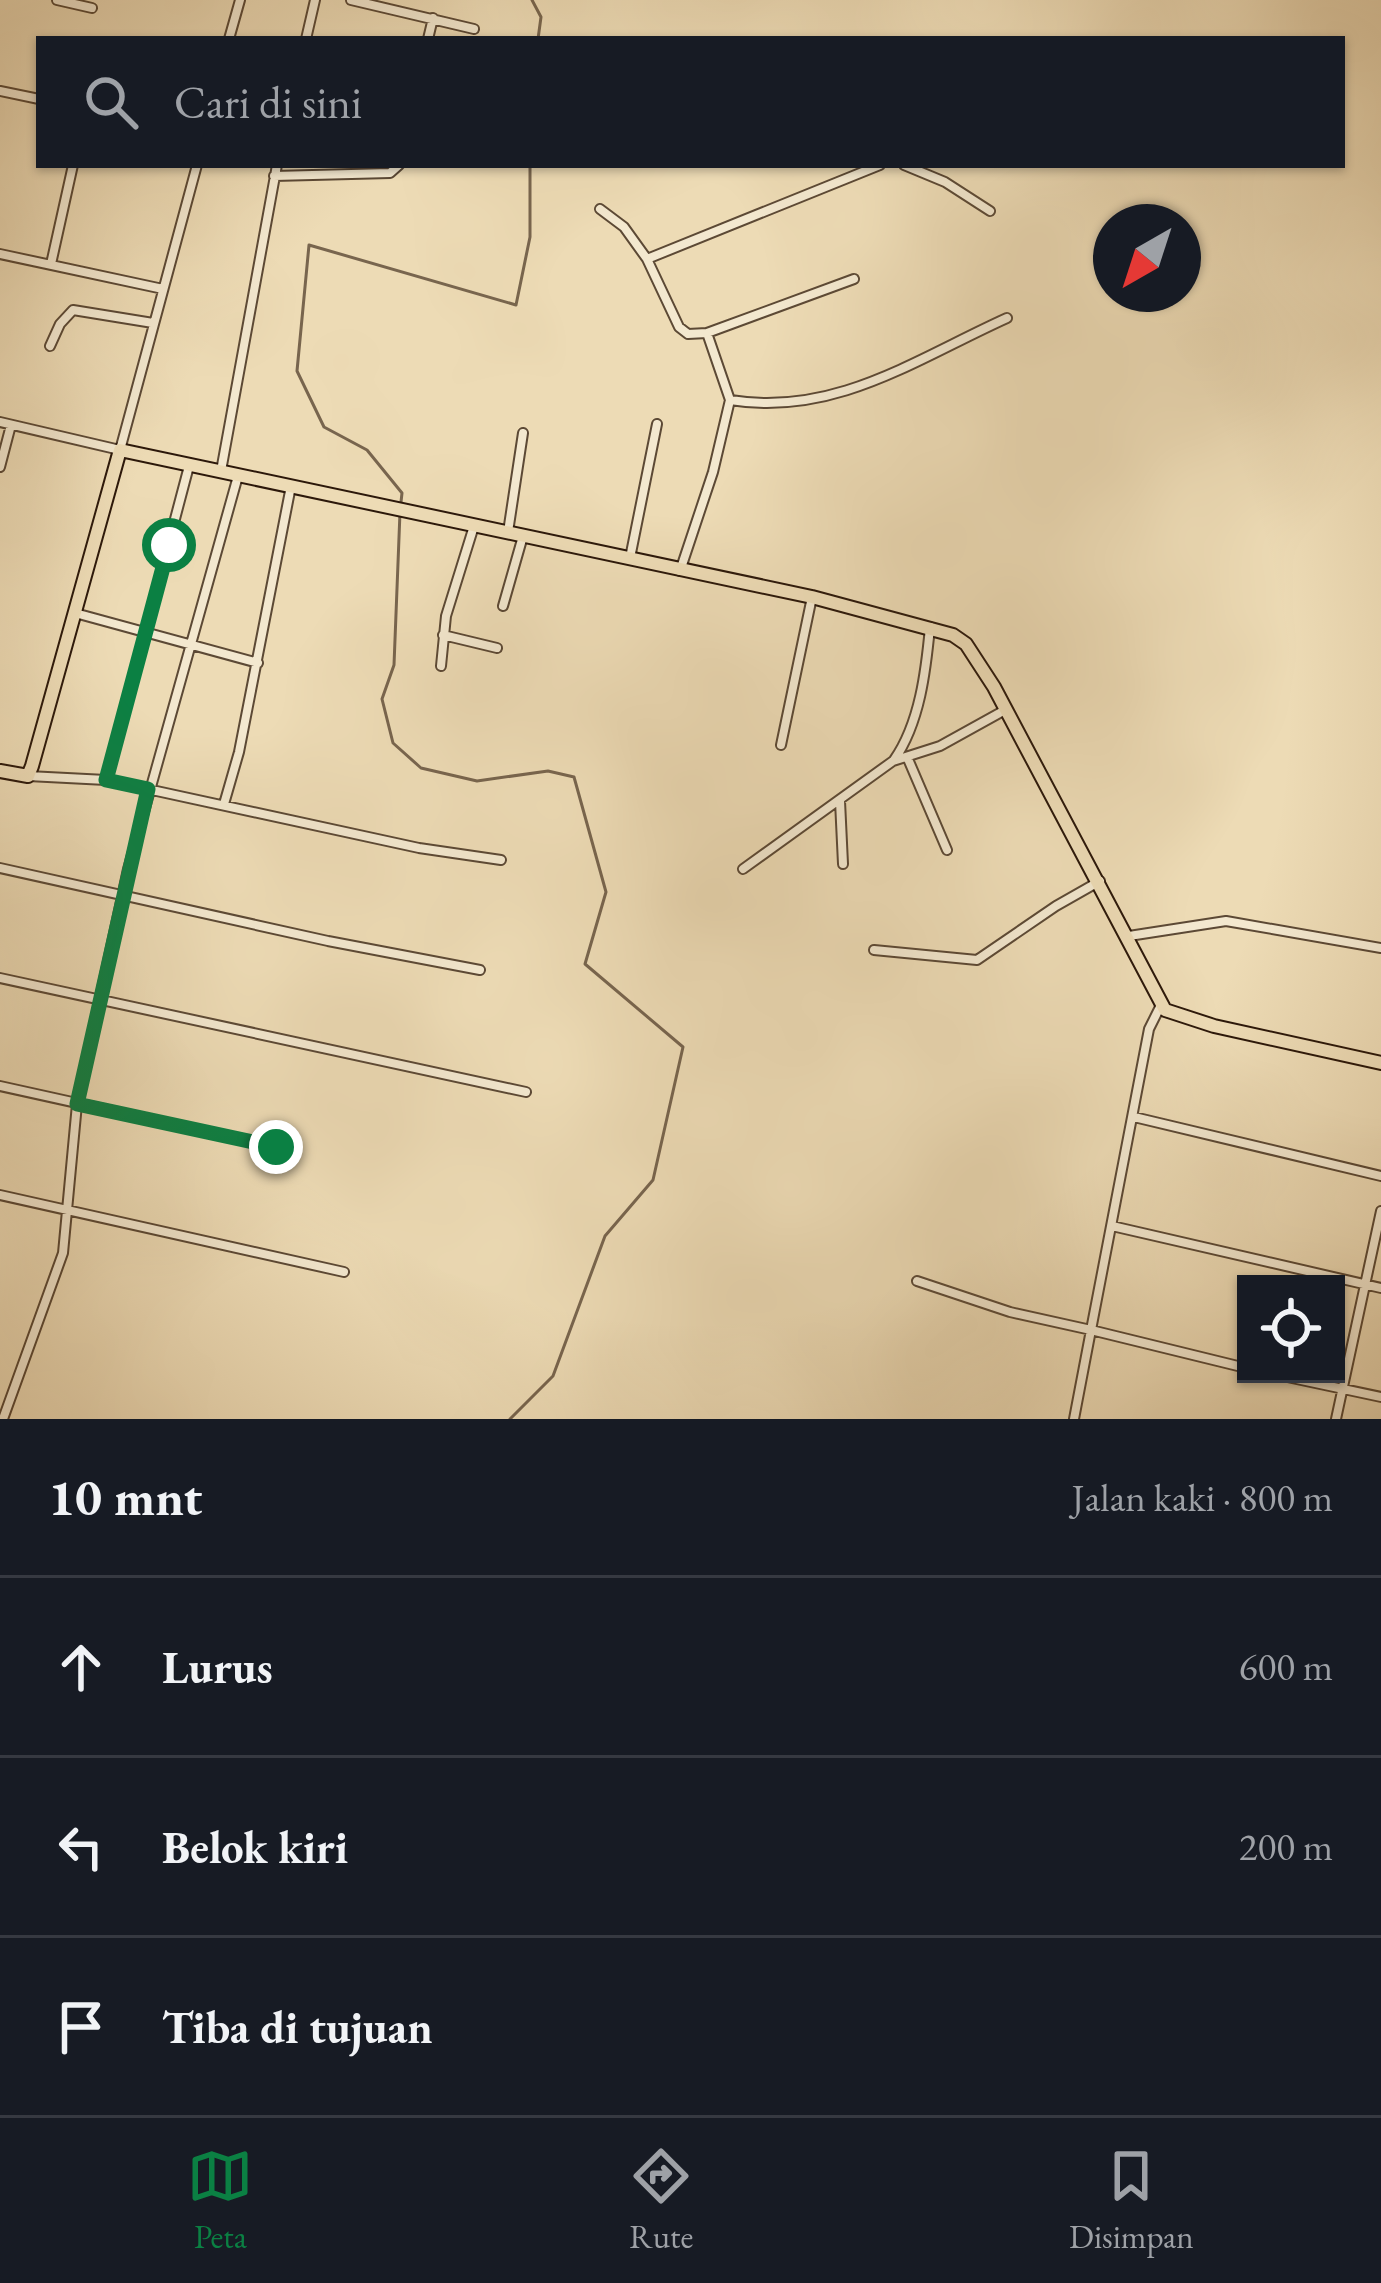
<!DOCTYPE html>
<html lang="id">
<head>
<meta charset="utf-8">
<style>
	:root { --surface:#171b24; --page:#20242c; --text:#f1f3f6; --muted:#9ea1a6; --line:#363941; --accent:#0b8043 }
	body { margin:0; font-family:"EB Garamond",serif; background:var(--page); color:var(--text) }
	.controls { position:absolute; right:36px; bottom:36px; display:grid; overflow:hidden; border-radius:0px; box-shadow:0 3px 9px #0004 }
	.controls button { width:108px; height:108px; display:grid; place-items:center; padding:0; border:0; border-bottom:3px solid var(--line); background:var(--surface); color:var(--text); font:60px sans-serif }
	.compass { position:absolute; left:1093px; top:204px; width:108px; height:108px; border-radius:50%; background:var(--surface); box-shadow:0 3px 9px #0004; rotate:219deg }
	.stop { position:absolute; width:36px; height:36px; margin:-27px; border:9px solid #0b8043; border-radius:50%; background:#fff }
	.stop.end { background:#0b8043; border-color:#fff; box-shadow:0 3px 12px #0008 }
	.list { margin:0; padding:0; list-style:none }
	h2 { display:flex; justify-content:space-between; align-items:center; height:156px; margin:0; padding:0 48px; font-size:51px }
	h2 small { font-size:39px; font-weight:400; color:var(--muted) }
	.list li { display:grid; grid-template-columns:78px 1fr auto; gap:36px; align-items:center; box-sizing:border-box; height:180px; padding:0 48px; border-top:3px solid var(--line) }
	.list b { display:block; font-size:45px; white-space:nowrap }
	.list em { font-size:39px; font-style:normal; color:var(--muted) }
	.icon { flex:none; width:66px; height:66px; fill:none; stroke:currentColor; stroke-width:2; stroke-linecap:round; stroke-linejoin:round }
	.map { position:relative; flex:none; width:1381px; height:1419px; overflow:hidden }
	.search { position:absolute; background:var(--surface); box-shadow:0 3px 9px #0004; left:36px; right:36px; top:36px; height:132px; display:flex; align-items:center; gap:30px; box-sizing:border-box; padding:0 42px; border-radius:0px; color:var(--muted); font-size:45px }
	.sheet { height:696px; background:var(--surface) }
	nav { display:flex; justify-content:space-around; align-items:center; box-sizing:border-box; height:168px; border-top:3px solid var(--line); background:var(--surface); font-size:33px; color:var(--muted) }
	nav a { display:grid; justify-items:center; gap:6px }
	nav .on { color:var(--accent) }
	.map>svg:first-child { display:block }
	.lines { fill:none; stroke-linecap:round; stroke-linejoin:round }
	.stream { stroke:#78654e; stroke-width:3 }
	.minor-casing { stroke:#5c4935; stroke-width:12 }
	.highway-casing { stroke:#2c180a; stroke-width:16 }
	.minor { stroke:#f3e8cf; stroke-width:8 }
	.highway { stroke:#eddbb5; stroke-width:12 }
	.route { stroke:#0b8043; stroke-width:15 }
</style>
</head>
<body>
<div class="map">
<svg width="1381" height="1419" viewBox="0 0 1381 1419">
	<rect width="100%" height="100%" fill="#eddbb5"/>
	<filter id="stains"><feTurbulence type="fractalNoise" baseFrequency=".00167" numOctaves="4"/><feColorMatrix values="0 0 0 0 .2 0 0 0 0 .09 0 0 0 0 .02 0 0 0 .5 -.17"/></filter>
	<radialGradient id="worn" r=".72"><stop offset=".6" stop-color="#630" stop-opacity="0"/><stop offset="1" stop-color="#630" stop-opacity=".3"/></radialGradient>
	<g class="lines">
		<path class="stream" d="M 532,0 L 541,17 L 538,39
			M 401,502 L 402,493 L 367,450 L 324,427 L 297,371 L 309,245 L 516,305 L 530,237 L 530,165
			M 400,512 L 394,665 L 382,699 L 393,743 L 421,768 L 477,781 L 548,771 L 574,777 L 606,892 L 585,964 L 683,1047 L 653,1180 L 605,1236 L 553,1376 L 510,1419"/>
		<defs>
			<path id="minor" d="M 57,0 L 92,8
				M 351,0 L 474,29
				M 229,39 L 240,0
				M 306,39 L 315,0
				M 428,39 L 433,18
				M 0,91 L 39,99
				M 904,165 L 945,182 L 990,211
				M 274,176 L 390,173 L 399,165
				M 600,209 L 624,227 L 647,259 L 679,327 L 688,334 L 707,333 L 854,279
				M 0,254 L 163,289
				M 647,259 L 880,165
				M 51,264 L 73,165
				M 50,346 L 60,324 L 73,310 L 153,323
				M 730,400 C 835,417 916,359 1007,318
				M 0,422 L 120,450 L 197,165
				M 0,467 L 11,425
				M 221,471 L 277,165
				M 508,532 L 523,433
				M 630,558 L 657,424
				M 680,571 L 713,472 L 730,400 L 707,333
				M 503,606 L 523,536
				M 75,613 L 258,663
				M 443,635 L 497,648
				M 441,666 L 446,616 L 474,526
				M 781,745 L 812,597
				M 908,759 L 947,850
				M 894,760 C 920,723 926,670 930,627
				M 28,776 L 106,780 L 419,848 L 501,860
				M 106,780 L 189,466
				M 840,801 L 843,864
				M 224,804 L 239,752 L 291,486
				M 0,868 L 328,941 L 480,970
				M 743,869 L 893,761 L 940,746 L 1005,710
				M 1129,936 L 1226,921 L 1381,948
				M 874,950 L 977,960 L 1056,906 L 1100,881
				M 0,978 L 526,1092
				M 1161,1005 L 1149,1029 L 1091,1330 L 1246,1368
				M 0,1086 L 276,1147
				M 1134,1117 L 1381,1176
				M 0,1195 L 344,1272
				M 1112,1226 L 1381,1288
				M 917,1281 L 1010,1312 L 1091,1330 L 1074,1419
				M 1273,1374 L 1381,1397
				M 3,1419 L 63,1253 L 77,1104 L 128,869 L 238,476
				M 1336,1419 L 1381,1211"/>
			<path id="highway" d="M 0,771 L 28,776 L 32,766 L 120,450 L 812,597 L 953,635 L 966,644 L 994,687 L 1165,1010 L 1214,1026 L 1381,1063"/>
		</defs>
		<use href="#minor" class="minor-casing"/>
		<use href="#highway" class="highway-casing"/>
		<use href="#minor" class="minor"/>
		<use href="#highway" class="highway"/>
	</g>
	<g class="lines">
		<path class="route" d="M 169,545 L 106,780 L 148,789 L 77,1104 L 276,1147"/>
	</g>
	<rect width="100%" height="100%" filter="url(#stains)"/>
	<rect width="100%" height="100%" fill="url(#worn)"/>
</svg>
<div class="controls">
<button><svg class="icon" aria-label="locate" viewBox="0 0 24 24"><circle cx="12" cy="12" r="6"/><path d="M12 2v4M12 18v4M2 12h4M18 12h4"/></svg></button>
</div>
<svg class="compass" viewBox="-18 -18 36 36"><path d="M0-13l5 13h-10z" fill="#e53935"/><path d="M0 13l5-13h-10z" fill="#9ea1a6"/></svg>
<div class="stop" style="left:169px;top:545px"></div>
<div class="stop end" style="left:276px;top:1147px"></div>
<div class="search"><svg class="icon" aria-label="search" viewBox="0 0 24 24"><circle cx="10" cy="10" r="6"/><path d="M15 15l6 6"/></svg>Cari di sini</div>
</div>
<section class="sheet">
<h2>10 mnt<small>Jalan kaki · 800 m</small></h2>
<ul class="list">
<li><svg class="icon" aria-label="ahead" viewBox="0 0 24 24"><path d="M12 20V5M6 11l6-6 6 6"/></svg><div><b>Lurus</b></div><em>600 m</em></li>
<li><svg class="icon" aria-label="left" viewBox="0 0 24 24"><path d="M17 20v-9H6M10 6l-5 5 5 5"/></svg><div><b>Belok kiri</b></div><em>200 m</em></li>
<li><svg class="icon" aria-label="arrive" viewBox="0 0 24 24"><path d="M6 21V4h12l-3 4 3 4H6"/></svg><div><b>Tiba di tujuan</b></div></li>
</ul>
</section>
<nav>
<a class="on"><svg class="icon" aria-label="map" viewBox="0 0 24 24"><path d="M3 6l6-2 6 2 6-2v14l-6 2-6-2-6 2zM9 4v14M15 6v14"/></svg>Peta</a>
<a><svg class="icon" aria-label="directions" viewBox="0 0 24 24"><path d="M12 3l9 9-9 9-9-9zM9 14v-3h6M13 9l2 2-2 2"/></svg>Rute</a>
<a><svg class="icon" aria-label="saved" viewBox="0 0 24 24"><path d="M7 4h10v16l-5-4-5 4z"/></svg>Disimpan</a>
</nav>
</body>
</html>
